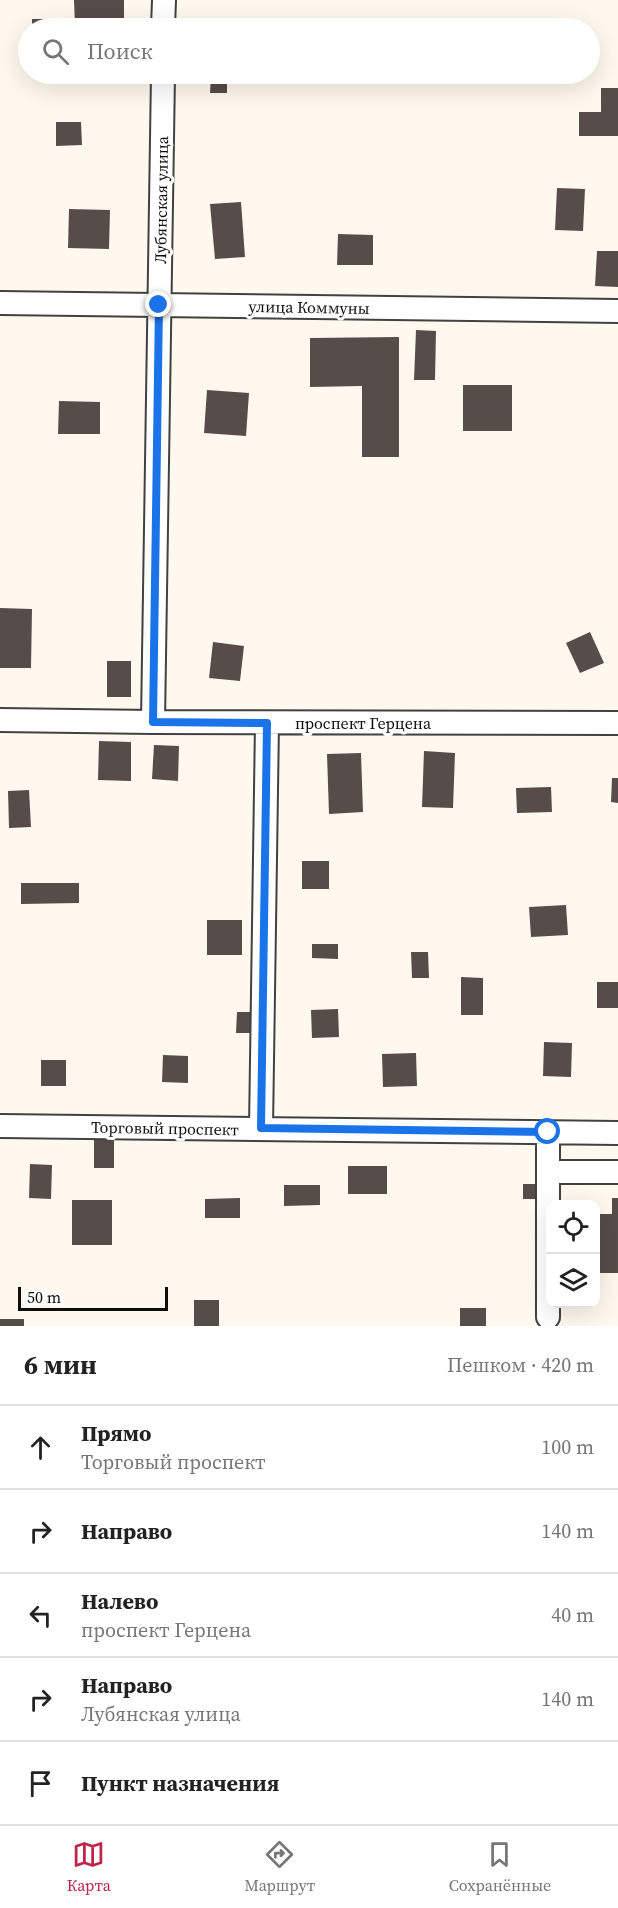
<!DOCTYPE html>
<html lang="ru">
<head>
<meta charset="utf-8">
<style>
	:root { --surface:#fff; --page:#f6f6f6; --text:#222; --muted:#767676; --line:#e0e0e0; --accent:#bf2448 }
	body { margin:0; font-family:"Source Serif 4",serif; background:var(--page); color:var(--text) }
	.controls { position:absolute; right:18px; bottom:18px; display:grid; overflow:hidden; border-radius:12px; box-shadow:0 6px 24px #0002 }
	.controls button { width:54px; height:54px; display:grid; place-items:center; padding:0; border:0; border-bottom:2px solid var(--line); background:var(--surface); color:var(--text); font:30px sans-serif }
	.scale { position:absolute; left:18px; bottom:15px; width:150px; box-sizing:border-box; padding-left:6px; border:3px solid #0e0e0e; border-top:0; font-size:16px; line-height:21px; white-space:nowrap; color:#0e0e0e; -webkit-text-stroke:4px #fff; paint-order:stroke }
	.stop { position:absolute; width:18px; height:18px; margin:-14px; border:4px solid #1a73e8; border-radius:50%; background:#fff }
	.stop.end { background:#1a73e8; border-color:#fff; box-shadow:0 2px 6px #0008 }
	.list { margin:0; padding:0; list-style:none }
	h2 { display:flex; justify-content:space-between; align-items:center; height:78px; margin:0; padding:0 24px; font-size:26px }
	h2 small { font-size:20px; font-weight:400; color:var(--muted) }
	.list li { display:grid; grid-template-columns:39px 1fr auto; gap:18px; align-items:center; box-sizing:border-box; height:84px; padding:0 24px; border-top:2px solid var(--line) }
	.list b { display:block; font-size:22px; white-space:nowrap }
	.list p { margin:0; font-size:20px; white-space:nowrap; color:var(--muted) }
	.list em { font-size:20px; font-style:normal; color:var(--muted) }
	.icon { flex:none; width:33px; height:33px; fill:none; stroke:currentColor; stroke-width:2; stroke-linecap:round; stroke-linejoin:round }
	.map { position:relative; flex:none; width:618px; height:1326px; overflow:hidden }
	.search { position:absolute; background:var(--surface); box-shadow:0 6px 24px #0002; left:18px; right:18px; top:18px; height:66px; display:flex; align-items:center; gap:15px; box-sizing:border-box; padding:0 21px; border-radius:33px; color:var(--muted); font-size:22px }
	.sheet { height:498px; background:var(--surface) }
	nav { display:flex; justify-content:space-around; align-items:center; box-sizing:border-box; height:84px; border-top:2px solid var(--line); background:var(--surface); font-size:16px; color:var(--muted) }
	nav a { display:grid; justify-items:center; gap:3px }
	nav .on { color:var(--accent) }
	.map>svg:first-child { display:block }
	.building { fill:#564c4a }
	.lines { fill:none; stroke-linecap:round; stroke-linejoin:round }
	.minor-casing { stroke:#414141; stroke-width:26 }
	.minor { stroke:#fff; stroke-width:22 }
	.route { stroke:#1a73e8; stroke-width:8 }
	.labels { text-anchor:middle; stroke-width:6; stroke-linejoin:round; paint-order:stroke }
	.street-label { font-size:16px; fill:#0e0e0e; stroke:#fff }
</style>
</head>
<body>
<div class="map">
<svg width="618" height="1326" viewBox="0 0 618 1326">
	<rect width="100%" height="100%" fill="#fff8ee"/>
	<path class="building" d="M 74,0 L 124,0 L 124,28 L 75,27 Z
		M 32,19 L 68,19 L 68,28 L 32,28 Z
		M 408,23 L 408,28 L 310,28 L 310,24 Z
		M 211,74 L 227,74 L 227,93 L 210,93 Z
		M 311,74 L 370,74 L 370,76 L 311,76 Z
		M 601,88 L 618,88 L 618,136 L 579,136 L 579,112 L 601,112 Z
		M 56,122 L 81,122 L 82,145 L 56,146 Z
		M 557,188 L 585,189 L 583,231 L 555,230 Z
		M 241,202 L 245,257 L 215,259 L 210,204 Z
		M 69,209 L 110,210 L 109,249 L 68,248 Z
		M 338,234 L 373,235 L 373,265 L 337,265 Z
		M 597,251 L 618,251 L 618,287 L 595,286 Z
		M 416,330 L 436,331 L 435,380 L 414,380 Z
		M 399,337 L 399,457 L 362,457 L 362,386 L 310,387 L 310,338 Z
		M 463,385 L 512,385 L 512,431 L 463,431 Z
		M 207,390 L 249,393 L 246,436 L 204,433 Z
		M 59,401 L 100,402 L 100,434 L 58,434 Z
		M 0,608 L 32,609 L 31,668 L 0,668 Z
		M 590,632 L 604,663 L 580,673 L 566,643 Z
		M 213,642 L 244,646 L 240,681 L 209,678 Z
		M 107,661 L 131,661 L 131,697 L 107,697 Z
		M 99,741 L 131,742 L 131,781 L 98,780 Z
		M 154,745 L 179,746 L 178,781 L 152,779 Z
		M 424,751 L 455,753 L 453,808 L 422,807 Z
		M 361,753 L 363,812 L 329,814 L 327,754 Z
		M 612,778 L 618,778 L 618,803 L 611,802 Z
		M 551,787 L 552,812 L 517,813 L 516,788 Z
		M 29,790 L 31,827 L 9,828 L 8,791 Z
		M 302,861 L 329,861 L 329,889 L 302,889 Z
		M 21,883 L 79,883 L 79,903 L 21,904 Z
		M 566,905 L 568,935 L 531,937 L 529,907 Z
		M 207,920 L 242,920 L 242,955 L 207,955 Z
		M 312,944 L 338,944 L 338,959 L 312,958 Z
		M 411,952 L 428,952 L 429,978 L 412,978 Z
		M 461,977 L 483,978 L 483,1015 L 461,1015 Z
		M 597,982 L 618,982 L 618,1008 L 597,1008 Z
		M 338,1009 L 339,1037 L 312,1038 L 311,1010 Z
		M 237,1012 L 251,1012 L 251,1033 L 236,1033 Z
		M 544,1042 L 572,1043 L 571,1077 L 543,1076 Z
		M 416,1053 L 417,1086 L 383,1087 L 382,1054 Z
		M 163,1055 L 188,1056 L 188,1083 L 162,1082 Z
		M 41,1060 L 66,1060 L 66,1086 L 41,1086 Z
		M 94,1137 L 114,1137 L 114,1168 L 94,1168 Z
		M 30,1164 L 52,1165 L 51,1199 L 29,1198 Z
		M 348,1166 L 387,1166 L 387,1194 L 348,1194 Z
		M 523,1184 L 538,1184 L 537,1199 L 523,1199 Z
		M 284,1185 L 320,1185 L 320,1205 L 284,1206 Z
		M 240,1198 L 240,1218 L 205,1218 L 205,1199 Z
		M 612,1198 L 618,1198 L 618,1273 L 596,1273 L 596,1214 L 612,1214 Z
		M 72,1200 L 112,1200 L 112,1245 L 72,1245 Z
		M 194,1300 L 219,1300 L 219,1326 L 194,1326 Z
		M 460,1308 L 486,1308 L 486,1326 L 460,1326 Z
		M 0,1319 L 24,1319 L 24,1326 L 0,1326 Z"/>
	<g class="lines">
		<defs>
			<path id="minor" d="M 163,28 L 164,0
				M 0,303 L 618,311
				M 0,720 L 153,722 L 618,723
				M 153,722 L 163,74
				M 0,1126 L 618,1133
				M 261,1128 L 267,723
				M 548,1172 L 618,1172
				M 548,1317 L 548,1132"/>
		</defs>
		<use href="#minor" class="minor-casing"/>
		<use href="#minor" class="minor"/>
	</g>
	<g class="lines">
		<path class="route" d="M 159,305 L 153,722 L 267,723 L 261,1128 L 548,1132"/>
	</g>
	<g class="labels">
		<g class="street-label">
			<text transform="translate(161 200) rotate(-89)" y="6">Лубянская улица</text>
			<text transform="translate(309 307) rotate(1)" y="6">улица Коммуны</text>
			<text x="363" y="729">проспект Герцена</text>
			<text transform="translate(165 1128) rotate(1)" y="6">Торговый проспект</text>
		</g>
	</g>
</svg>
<div class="controls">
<button><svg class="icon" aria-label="locate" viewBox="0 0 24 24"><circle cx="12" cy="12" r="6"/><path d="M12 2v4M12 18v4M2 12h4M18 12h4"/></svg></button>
<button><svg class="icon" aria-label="layers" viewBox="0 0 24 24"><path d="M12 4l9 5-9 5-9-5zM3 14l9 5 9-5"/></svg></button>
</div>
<div class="scale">50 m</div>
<div class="stop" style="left:548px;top:1132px"></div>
<div class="stop end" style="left:159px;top:305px"></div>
<div class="search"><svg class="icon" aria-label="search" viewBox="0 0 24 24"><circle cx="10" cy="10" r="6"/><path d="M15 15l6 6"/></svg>Поиск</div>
</div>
<section class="sheet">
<h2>6 мин<small>Пешком · 420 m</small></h2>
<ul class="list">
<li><svg class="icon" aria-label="ahead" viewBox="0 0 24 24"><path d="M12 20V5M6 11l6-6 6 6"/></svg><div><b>Прямо</b><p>Торговый проспект</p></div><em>100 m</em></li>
<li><svg class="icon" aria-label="right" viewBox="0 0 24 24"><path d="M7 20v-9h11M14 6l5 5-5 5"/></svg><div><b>Направо</b></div><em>140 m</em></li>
<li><svg class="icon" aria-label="left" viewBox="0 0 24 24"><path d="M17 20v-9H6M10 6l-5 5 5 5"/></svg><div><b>Налево</b><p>проспект Герцена</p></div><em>40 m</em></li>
<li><svg class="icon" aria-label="right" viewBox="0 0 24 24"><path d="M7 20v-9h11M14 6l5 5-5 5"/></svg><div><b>Направо</b><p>Лубянская улица</p></div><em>140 m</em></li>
<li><svg class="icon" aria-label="arrive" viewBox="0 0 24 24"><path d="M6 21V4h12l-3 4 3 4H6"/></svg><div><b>Пункт назначения</b></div></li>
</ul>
</section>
<nav>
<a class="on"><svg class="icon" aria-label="map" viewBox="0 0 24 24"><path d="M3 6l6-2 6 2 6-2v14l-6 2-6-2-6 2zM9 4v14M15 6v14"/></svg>Карта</a>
<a><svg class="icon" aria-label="directions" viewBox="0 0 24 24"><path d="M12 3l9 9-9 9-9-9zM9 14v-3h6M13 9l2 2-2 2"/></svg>Маршрут</a>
<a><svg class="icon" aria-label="saved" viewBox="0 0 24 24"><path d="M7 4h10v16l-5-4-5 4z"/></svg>Сохранённые</a>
</nav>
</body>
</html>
